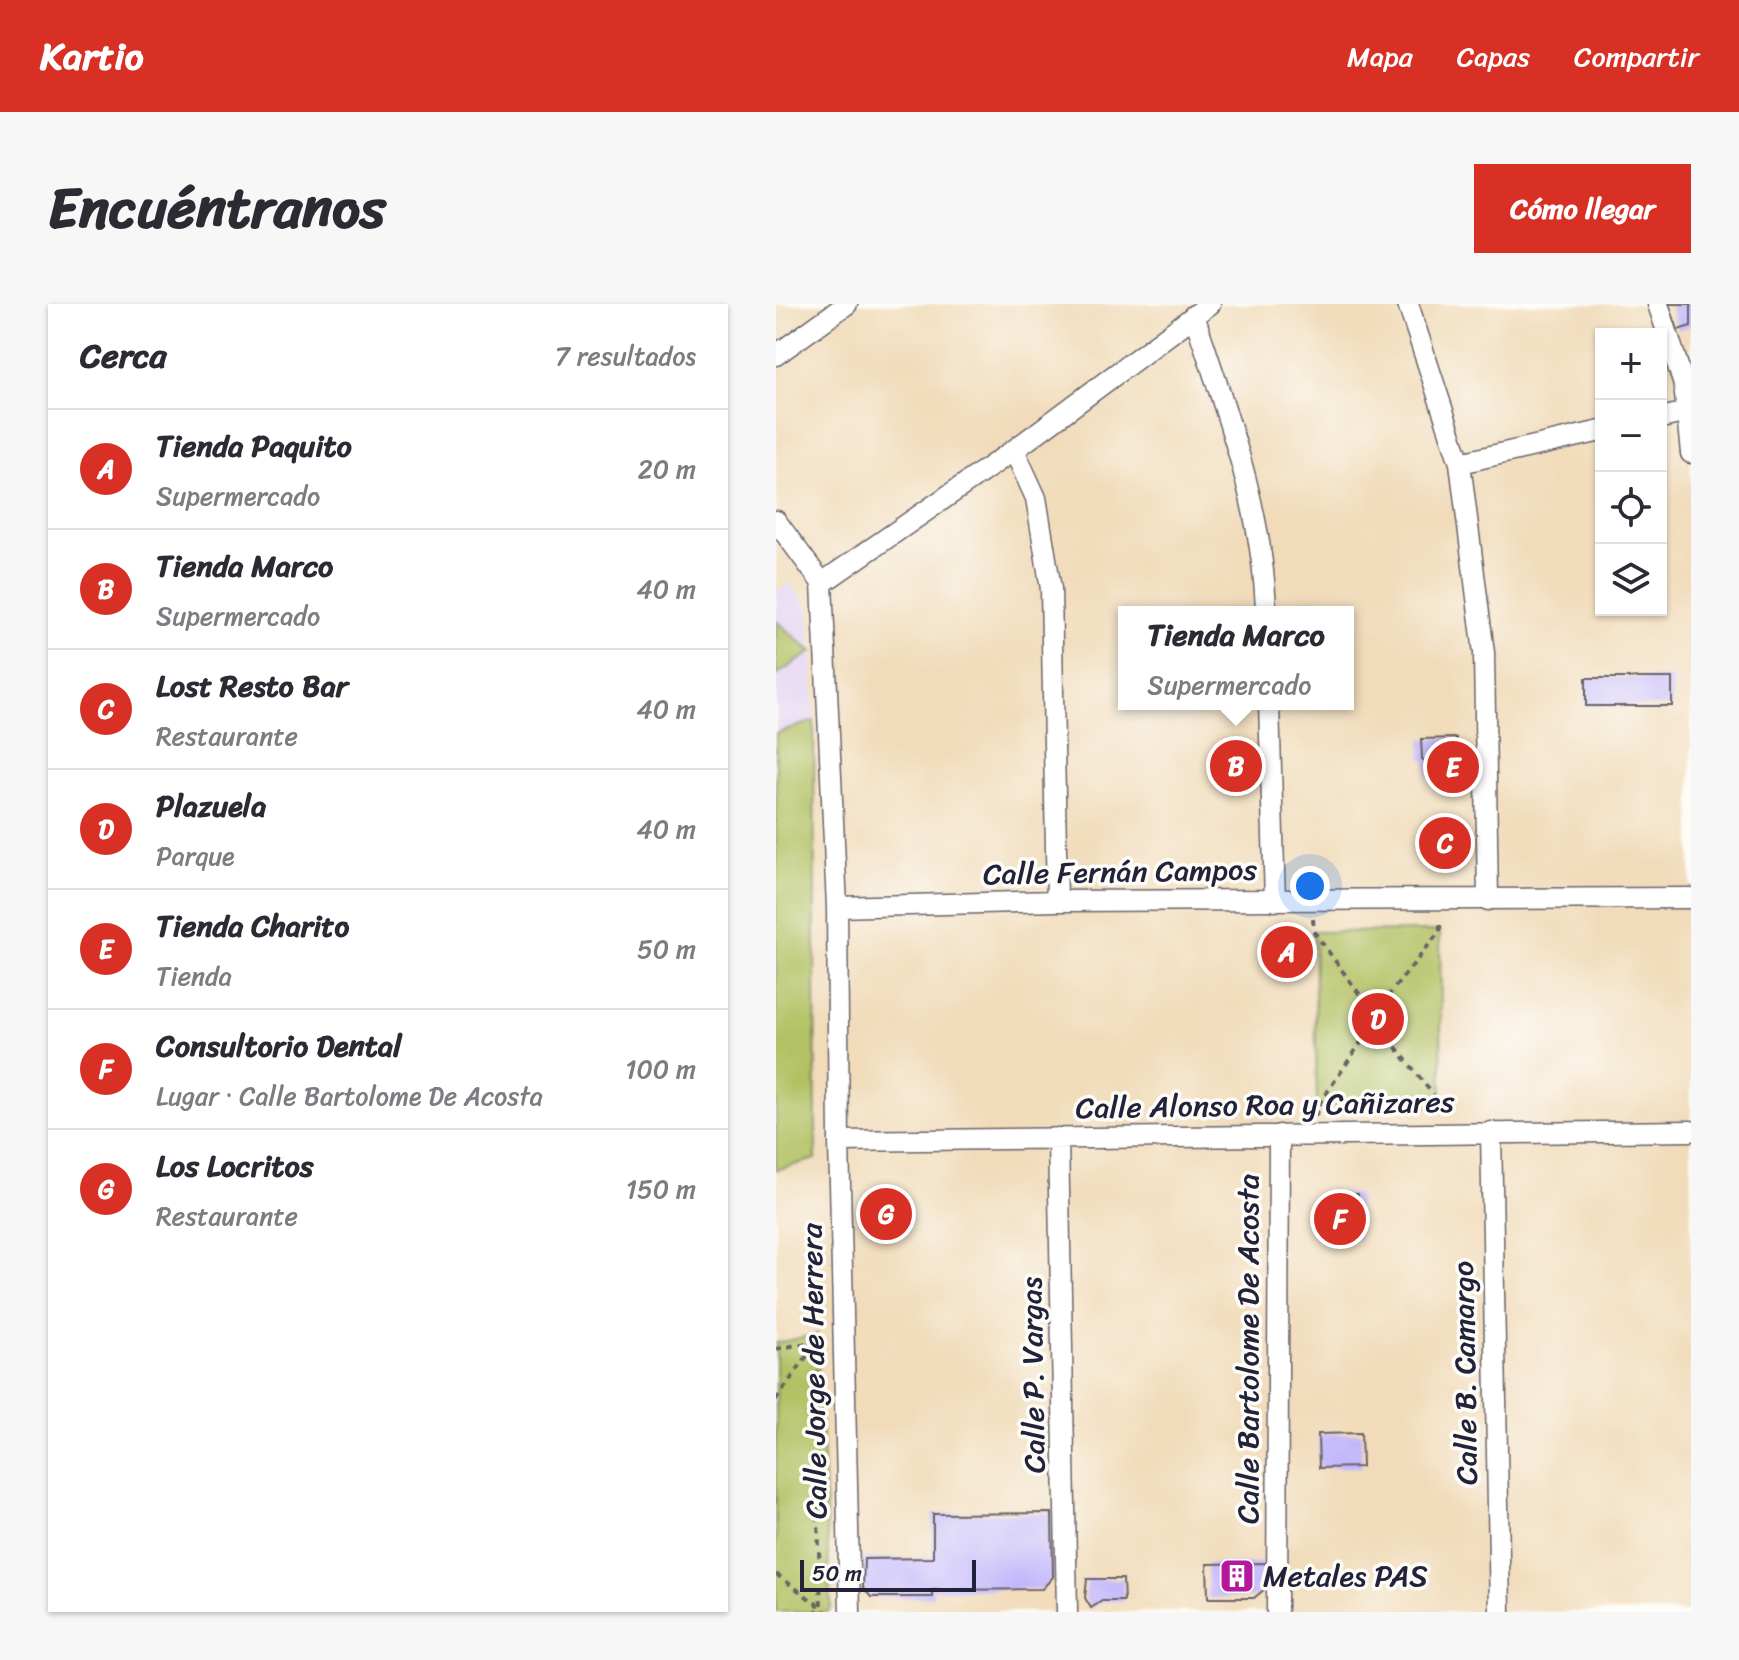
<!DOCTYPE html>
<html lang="es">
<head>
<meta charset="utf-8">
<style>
	:root { --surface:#fff; --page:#f7f7f7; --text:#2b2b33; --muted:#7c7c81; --line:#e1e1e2; --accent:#d93025 }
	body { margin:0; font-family:Sriracha,sans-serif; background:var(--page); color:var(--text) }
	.controls { position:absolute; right:24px; top:24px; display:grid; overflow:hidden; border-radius:0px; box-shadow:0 2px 6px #0004 }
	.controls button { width:72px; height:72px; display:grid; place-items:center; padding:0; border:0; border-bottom:2px solid var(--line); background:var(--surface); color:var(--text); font:40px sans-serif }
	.scale { position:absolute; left:24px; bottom:20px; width:176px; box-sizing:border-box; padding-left:8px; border:4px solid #22223b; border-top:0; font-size:22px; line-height:28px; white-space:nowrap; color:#22223b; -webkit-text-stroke:6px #fdfcf7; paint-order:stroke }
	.you { position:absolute; left:534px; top:582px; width:28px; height:28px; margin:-20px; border:6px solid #fff; border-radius:50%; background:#1a73e8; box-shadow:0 0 0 12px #1a73e833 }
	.badge { display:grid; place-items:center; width:52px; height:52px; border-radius:50%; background:var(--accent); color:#fff; font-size:26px; font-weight:700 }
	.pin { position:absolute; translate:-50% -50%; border:4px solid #fff; box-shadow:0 2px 8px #0006 }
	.popup { position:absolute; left:342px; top:302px; width:236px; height:104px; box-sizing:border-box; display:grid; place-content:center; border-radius:0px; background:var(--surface); filter:drop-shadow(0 2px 6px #0005); font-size:26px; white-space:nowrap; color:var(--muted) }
	.popup b { font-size:30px; color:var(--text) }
	.popup::after { content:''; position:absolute; left:50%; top:100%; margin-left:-16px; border:16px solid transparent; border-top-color:var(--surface) }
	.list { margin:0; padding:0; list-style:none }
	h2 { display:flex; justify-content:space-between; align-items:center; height:104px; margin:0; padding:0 32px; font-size:34px }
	h2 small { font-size:26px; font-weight:400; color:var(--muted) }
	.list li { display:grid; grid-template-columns:52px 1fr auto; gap:24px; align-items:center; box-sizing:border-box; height:120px; padding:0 32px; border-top:2px solid var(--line) }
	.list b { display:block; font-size:30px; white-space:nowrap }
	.list p { margin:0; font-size:26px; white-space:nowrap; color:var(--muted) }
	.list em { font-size:26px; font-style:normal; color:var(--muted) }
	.icon { flex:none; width:44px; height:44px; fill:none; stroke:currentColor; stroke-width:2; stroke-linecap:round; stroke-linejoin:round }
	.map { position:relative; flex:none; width:915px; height:1308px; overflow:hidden; border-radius:0px }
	header { display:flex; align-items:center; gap:48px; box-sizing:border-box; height:112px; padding:0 40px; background:var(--accent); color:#fff }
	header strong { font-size:38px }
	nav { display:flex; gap:44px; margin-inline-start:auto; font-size:28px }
	.intro { display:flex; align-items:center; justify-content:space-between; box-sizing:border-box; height:192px; padding:0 48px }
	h1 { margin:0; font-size:56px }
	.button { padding:20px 36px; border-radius:0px; background:var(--accent); color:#fff; font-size:28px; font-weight:700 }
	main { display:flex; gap:48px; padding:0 48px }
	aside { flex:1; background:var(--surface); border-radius:0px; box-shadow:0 2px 6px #0004 }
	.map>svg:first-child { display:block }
	.built { fill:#e3d3f2 }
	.green { fill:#b2c164; stroke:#6a7250; stroke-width:2 }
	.building { fill:#c3b7fb }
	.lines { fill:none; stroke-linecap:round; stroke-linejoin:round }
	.street-casing { stroke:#6a6367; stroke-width:23 }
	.path { stroke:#6a6367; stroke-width:4; stroke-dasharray:6 6; stroke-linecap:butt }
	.street { stroke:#fff; stroke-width:20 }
	.labels { text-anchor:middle; stroke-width:7; stroke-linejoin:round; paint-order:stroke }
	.street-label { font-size:30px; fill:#22223b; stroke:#fdfcf7 }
	.poi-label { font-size:30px; fill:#22223b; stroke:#fdfcf7; text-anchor:start }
</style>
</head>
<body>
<header>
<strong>Kartio</strong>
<nav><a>Mapa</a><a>Capas</a><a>Compartir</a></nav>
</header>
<div class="intro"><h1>Encuéntranos</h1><a class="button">Cómo llegar</a></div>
<main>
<aside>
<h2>Cerca<small>7 resultados</small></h2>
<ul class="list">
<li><span class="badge">A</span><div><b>Tienda Paquito</b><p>Supermercado</p></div><em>20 m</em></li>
<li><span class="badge">B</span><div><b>Tienda Marco</b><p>Supermercado</p></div><em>40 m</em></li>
<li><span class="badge">C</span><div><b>Lost Resto Bar</b><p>Restaurante</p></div><em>40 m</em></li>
<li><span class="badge">D</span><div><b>Plazuela</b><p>Parque</p></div><em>40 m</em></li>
<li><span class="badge">E</span><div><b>Tienda Charito</b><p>Tienda</p></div><em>50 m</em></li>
<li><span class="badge">F</span><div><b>Consultorio Dental</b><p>Lugar · Calle Bartolome De Acosta</p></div><em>100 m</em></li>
<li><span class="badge">G</span><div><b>Los Locritos</b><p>Restaurante</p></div><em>150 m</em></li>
</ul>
</aside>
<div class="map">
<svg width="915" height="1308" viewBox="0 0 915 1308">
	<rect width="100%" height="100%" fill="#fdfcf7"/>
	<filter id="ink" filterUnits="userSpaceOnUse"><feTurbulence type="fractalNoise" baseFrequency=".0125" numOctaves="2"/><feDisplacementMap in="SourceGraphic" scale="16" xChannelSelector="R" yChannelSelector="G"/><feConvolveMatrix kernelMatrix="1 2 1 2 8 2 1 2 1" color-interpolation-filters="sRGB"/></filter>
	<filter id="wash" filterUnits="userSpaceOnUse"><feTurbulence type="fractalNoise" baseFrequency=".006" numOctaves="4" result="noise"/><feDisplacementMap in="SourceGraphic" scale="32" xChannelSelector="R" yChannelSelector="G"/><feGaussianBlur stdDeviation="1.8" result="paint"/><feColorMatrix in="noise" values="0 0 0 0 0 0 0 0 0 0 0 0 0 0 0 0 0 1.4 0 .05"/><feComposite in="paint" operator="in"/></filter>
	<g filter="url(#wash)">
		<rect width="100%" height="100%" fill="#f1dbba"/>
		<path class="built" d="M 14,279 L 32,302 L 36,348 L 38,417 L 0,429 L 0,288 Z"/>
		<path class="green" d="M 0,317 L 36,348 L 0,371 Z
			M 38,417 L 40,855 L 0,866 L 0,429 Z
			M 664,627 L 666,802 L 541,803 L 538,628 Z
			M 42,1030 L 42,1062 L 55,1303 L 52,1308 L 0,1308 L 0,1039 Z"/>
		<g id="blocks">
			<path class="building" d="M 893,0 L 915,0 L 915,22 L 902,26 Z
				M 810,374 L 896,374 L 896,402 L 810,402 Z
				M 680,434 L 681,473 L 651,473 L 650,458 L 646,455 L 645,435 Z
				M 557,890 L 582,890 L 583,935 L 562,936 L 562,928 L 545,928 L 545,902 Z
				M 585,1129 L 586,1163 L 543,1164 L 542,1130 Z
				M 276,1209 L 277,1273 L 266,1285 L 157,1286 L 157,1293 L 95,1293 L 87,1284 L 88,1255 L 157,1254 L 157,1210 Z
				M 490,1259 L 490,1284 L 478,1294 L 432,1294 L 431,1260 Z
				M 311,1275 L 347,1275 L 348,1297 L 326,1297 L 315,1304 L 309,1294 Z"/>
		</g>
	</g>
	<g filter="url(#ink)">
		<use href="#blocks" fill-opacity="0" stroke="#6a6367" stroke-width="2"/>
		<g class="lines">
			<defs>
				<path id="street" d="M 632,0 L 684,159 L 708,349 L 712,596
					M 882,0 L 908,81 L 915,149
					M 418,11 C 450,108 487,205 490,308
					M 0,51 L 71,0
					M 885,114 L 911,108
					M 238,146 L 260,194 L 275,285 L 281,597
					M 684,159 L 825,127
					M 0,217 L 46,279 L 61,603 L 63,837 L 74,1308
					M 46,279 L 238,146 L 434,0
					M 493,400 L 499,597
					M 61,603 L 281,597 L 915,594
					M 715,828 L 724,1308
					M 282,834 L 291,1308
					M 63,837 L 915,827
					M 501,1308 L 503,831"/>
			</defs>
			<use href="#street" class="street-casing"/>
			<path class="path" d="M 537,615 L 538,628 L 593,703
				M587 713a12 12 0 1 1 24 0a12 12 0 1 1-24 0Z
				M 604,702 L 664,627 L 664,617
				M 605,724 L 666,802 L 667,811
				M 540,812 L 541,803 L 594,725
				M 0,1045 L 41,1037 L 42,1218 L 45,1303 L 40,1308
				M 0,1096 L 40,1039
				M 0,1270 L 45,1303 L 49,1308"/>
			<use href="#street" class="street"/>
		</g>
	</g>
	<defs>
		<symbol id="building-square" viewBox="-11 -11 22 22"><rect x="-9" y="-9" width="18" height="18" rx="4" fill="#b5179e" stroke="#fdfcf7"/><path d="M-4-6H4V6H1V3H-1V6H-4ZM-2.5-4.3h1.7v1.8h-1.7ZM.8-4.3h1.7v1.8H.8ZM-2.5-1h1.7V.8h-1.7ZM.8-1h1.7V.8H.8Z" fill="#fff"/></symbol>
	</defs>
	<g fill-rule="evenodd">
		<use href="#building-square" x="441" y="1252" width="40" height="40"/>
	</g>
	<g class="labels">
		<g class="street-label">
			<text transform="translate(344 568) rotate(-1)" y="10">Calle Fernán Campos</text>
			<text transform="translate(489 801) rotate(-1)" y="10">Calle Alonso Roa y Cañizares</text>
			<text transform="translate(472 1045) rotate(-90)" y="10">Calle Bartolome De Acosta</text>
			<text transform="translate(38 1067) rotate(-91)" y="10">Calle Jorge de Herrera</text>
			<text transform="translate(689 1069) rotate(-91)" y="10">Calle B. Camargo</text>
			<text transform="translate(257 1071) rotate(-91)" y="10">Calle P. Vargas</text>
		</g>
		<g class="poi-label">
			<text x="487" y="1282">Metales PAS</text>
		</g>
	</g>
</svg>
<div class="controls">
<button>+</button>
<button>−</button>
<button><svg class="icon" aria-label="locate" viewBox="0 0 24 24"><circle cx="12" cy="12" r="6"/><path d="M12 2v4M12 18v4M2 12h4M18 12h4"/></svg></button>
<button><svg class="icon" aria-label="layers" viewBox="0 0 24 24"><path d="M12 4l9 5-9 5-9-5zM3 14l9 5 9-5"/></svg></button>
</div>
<div class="scale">50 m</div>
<div class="you"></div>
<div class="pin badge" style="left:511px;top:648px">A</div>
<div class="pin badge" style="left:460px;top:462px">B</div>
<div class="popup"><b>Tienda Marco</b>Supermercado</div>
<div class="pin badge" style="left:669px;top:539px">C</div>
<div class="pin badge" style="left:602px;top:715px">D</div>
<div class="pin badge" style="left:677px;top:463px">E</div>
<div class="pin badge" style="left:564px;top:915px">F</div>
<div class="pin badge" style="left:110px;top:910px">G</div>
</div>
</main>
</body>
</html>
